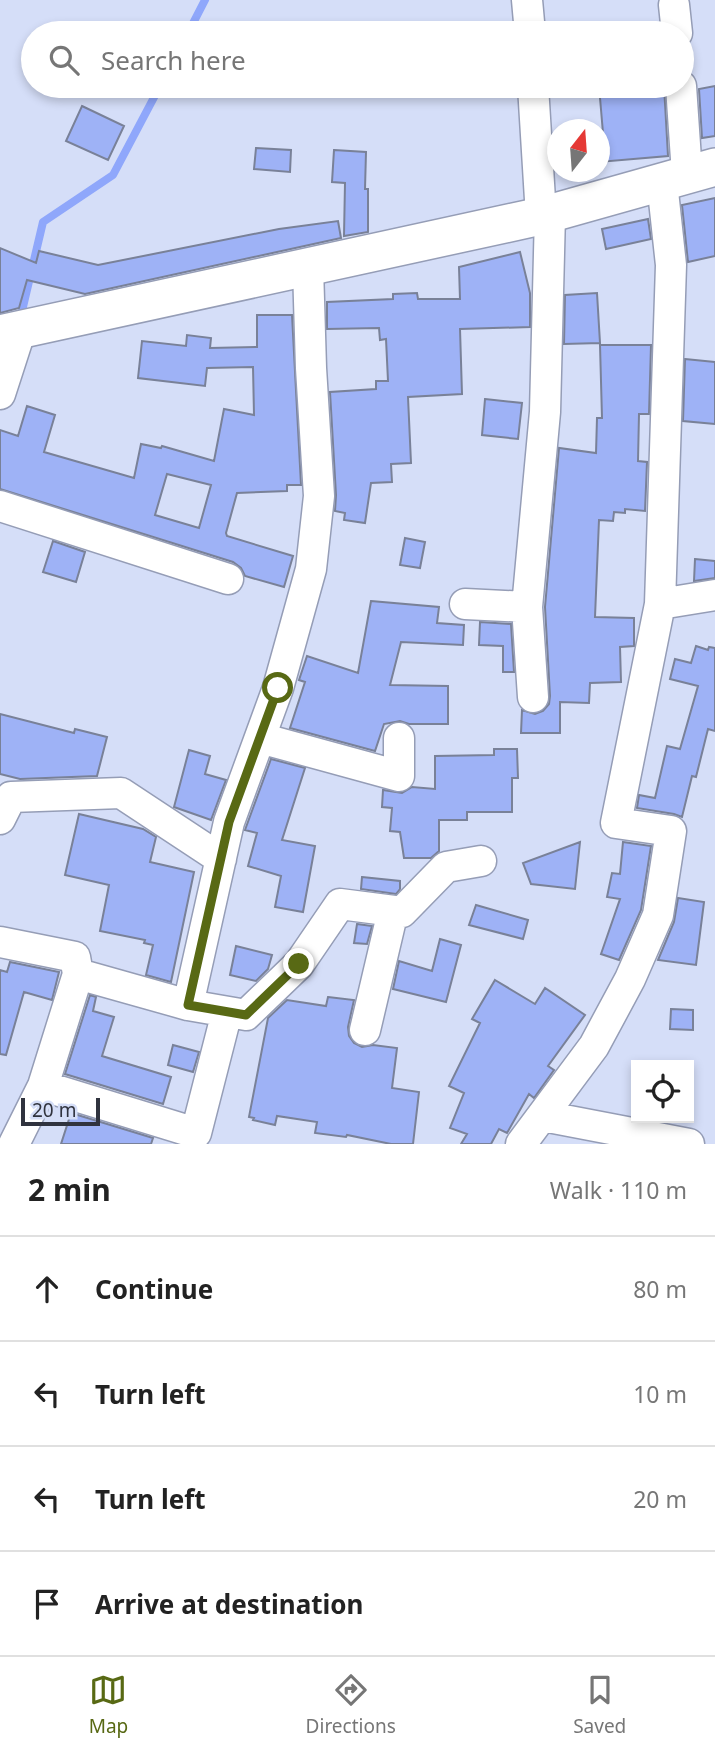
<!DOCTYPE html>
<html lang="en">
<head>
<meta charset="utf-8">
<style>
	:root { --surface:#fff; --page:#f2f2f2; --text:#222; --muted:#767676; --line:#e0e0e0; --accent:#586914 }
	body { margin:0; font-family:"Noto Sans",sans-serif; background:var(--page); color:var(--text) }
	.controls { position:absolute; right:21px; bottom:21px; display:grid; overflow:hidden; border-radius:0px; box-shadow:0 4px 10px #0003 }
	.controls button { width:63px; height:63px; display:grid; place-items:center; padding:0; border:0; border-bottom:2px solid var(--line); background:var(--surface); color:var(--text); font:35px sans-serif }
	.compass { position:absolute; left:547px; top:119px; width:63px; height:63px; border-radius:50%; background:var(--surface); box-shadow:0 4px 10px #0003; rotate:17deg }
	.scale { position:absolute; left:21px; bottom:18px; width:79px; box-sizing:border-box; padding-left:7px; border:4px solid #30333e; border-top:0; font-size:19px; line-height:24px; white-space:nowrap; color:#30333e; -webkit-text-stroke:5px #d5def8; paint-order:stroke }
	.stop { position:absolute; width:21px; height:21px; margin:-16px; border:5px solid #586914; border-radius:50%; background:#fff }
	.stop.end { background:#586914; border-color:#fff; box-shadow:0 2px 7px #0008 }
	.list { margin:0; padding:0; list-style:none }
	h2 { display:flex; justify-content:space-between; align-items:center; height:91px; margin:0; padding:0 28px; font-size:30px }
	h2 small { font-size:23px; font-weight:400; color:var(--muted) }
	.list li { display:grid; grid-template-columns:46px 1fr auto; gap:21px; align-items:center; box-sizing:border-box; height:105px; padding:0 28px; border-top:2px solid var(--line) }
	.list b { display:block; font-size:26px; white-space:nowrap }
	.list em { font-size:23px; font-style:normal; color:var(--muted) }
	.icon { flex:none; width:38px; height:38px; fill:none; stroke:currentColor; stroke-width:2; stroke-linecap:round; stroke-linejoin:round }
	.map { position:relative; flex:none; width:715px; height:1144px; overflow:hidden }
	.search { position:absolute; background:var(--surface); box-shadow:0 4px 10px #0003; left:21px; right:21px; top:21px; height:77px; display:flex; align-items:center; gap:18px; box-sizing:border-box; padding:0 24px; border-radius:38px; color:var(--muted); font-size:26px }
	.sheet { height:511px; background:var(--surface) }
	nav { display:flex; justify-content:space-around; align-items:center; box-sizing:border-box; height:98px; border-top:2px solid var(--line); background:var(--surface); font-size:19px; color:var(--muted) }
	nav a { display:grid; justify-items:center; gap:4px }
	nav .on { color:var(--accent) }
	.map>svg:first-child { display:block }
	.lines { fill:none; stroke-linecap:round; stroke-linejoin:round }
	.stream { stroke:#8fa7fb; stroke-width:8 }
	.building { fill:#9eb2f6; stroke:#798198; stroke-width:2; fill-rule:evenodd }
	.minor-casing { stroke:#959db6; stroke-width:33 }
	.tertiary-casing { stroke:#959db6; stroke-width:40 }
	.minor { stroke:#fff; stroke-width:30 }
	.tertiary { stroke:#fff; stroke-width:37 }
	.route { stroke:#586914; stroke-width:9 }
</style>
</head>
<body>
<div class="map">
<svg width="715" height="1144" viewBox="0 0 715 1144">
	<rect width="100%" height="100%" fill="#d5def8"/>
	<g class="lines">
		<path class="stream" d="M 188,33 L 205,0
			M 22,311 L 43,222 L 113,175 L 160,86"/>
	</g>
	<path class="building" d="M 599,86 L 664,86 L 668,156 L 599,162 L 599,133 L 603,133 Z
		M 715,86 L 715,136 L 702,138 L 699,89 Z
		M 82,106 L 124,126 L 108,160 L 66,141 Z
		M 256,148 L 291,150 L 290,172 L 254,169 Z
		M 334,150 L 366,152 L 365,189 L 368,189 L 368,232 L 344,236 L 345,183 L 332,182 Z
		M 715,198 L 715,256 L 688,262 L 682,205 Z
		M 648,219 L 651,239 L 606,249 L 602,229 Z
		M 338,221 L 341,238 L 85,294 L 27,280 L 19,308 L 0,313 L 0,248 L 36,263 L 39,251 L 98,265 L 279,229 Z
		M 520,252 L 530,293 L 530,327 L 460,329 L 462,394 L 408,397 L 411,463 L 391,464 L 392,482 L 371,483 L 365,523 L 344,520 L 345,513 L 335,511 L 336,495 L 330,392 L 376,389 L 376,381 L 388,381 L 386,339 L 380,340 L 379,328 L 327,329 L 327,302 L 393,299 L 393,294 L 417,293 L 418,299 L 460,299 L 459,267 Z
		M 597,293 L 600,343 L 564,344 L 565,295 Z
		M 257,315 L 292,315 L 301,485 L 287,485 L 287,491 L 237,493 L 226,533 L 227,536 L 293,556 L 284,587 L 245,576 L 241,568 L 233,562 L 0,489 L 0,430 L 18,436 L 27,406 L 55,415 L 44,452 L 134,478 L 141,444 L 161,448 L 162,446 L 214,461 L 224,409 L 254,415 L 253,367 L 207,368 L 205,386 L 138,378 L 142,341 L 186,346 L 187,335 L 211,338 L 210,348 L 257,347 ZM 167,474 L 211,485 L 199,528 L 155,515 Z
		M 600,345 L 651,345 L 649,414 L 639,414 L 638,461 L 647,462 L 645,511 L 625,509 L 625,513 L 614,512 L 613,521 L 599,520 L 595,617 L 634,618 L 634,646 L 620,647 L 621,682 L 590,683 L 589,703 L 560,702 L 560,733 L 521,733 L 522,710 L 535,714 L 543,711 L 549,704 L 550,696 L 545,607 L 559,448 L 596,453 L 597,418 L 602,418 Z
		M 685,359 L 715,362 L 715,424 L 683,421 Z
		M 485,399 L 522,403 L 518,439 L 482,435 Z
		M 405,538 L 425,542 L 420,568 L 400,565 Z
		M 53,541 L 85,552 L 76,582 L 43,572 Z
		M 695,559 L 715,561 L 715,578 L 694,581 Z
		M 371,601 L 439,607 L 437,623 L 464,625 L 463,645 L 401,642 L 390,685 L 448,686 L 448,724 L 409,724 L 400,721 L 384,724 L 375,751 L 290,728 L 305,682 L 299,680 L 307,656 L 358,673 Z
		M 480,622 L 511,624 L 514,672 L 503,672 L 503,646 L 479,645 Z
		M 696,646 L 708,650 L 709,647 L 715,648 L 715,731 L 708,729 L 696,777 L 692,776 L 682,817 L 674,814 L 637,808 L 639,795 L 655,798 L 667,746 L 680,749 L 698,686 L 670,679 L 675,659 L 691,663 Z
		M 0,714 L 74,733 L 75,729 L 107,737 L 97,776 L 20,779 L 0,774 Z
		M 494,749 L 517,749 L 518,778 L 512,778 L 512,812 L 467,812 L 467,820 L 439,820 L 439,851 L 431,858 L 404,858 L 400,832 L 390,831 L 392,808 L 382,807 L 383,790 L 402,793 L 412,787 L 435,789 L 435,756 L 494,755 Z
		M 189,750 L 210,756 L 205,774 L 226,780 L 211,820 L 174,807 Z
		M 271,759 L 305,768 L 282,840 L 315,846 L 303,912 L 275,907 L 281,876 L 248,866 L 257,833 L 245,830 Z
		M 79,814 L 143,829 L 156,837 L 150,862 L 194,872 L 171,982 L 146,975 L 153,945 L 144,943 L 145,940 L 100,931 L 109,885 L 65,875 Z
		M 580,842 L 575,889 L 531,884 L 523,863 Z
		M 623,842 L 651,846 L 641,910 L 619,960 L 601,954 L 620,899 L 607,897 L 612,873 L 620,874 Z
		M 362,877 L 400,881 L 400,889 L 396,894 L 361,889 Z
		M 678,898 L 704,902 L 696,965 L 658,960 L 674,922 Z
		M 476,905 L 528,920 L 523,939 L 469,925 Z
		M 357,924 L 372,926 L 367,944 L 354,943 Z
		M 440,939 L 461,945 L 446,1002 L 393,989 L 399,961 L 432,971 Z
		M 236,946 L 272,955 L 268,969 L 256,981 L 230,975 Z
		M 10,962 L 59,972 L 52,1000 L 24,992 L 6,1055 L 0,1054 L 0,970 L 7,972 Z
		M 495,980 L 535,1004 L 545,988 L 585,1015 L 548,1066 L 554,1070 L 534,1098 L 529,1094 L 507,1133 L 499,1129 L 491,1144 L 461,1144 L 467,1134 L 450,1128 L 464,1093 L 449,1086 L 480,1023 L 472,1019 Z
		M 90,995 L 96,997 L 93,1011 L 114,1017 L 102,1056 L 171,1077 L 163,1104 L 65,1074 Z
		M 328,997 L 354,1000 L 348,1027 L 349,1036 L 354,1043 L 362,1047 L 373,1045 L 397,1048 L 392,1088 L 419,1092 L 413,1144 L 391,1144 L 347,1135 L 346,1137 L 315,1133 L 317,1122 L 277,1116 L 275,1125 L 253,1120 L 254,1118 L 249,1117 L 268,1018 L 287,1000 L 326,1006 Z
		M 671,1009 L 693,1010 L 693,1030 L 670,1029 Z
		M 173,1045 L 199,1052 L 193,1072 L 168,1065 Z
		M 71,1113 L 153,1138 L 151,1144 L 61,1144 Z"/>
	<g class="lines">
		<defs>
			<path id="minor" d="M 527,0 L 530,33
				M 674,5 L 677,33
				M 533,86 L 541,216
				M 681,86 L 687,174
				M 0,394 L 21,329
				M 0,506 L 228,579
				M 465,604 L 527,607
				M 660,604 L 715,595
				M 533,697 L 527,607 L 545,412 L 550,214
				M 260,738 L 399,776 L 399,738
				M 0,819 L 11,797 L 121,793 L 221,859
				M 0,942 L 75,957 L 78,974 L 188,1005 L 246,1015 L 299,964 L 340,904 L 402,912 L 446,867 L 481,861
				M 188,1005 L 229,822 L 278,688 L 311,569 L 319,496 L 311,368 L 308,267
				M 365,1030 L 393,911
				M 43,1086 L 196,1133 L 227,1012
				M 543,1116 L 689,1144
				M 14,1144 L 43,1086 L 78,974
				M 521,1144 L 594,1046 L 630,979 L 658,915 L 671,831 L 616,823 L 660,604 L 671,265 L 662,182"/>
			<path id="tertiary" d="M 0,334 L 541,216 L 715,167"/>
		</defs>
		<use href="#minor" class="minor-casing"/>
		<use href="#tertiary" class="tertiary-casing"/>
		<use href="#minor" class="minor"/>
		<use href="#tertiary" class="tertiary"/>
	</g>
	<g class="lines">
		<path class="route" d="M 278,688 L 229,822 L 188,1005 L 246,1015 L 299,964"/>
	</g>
</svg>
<div class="controls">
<button><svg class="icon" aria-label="locate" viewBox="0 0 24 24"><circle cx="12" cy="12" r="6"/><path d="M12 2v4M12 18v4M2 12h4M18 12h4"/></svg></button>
</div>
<svg class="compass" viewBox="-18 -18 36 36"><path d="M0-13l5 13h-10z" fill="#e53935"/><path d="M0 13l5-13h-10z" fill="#767676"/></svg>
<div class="scale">20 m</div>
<div class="stop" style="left:278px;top:688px"></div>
<div class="stop end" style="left:299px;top:964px"></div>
<div class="search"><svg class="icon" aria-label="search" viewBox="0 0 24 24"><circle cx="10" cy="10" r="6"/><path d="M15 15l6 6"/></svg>Search here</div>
</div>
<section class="sheet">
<h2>2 min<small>Walk · 110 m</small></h2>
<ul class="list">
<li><svg class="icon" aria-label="ahead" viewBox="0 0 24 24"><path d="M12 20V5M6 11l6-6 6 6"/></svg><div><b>Continue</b></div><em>80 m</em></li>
<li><svg class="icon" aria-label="left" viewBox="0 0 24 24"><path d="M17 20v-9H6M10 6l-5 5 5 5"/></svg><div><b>Turn left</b></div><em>10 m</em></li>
<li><svg class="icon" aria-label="left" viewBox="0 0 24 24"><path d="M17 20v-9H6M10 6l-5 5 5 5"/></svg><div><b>Turn left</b></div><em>20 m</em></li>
<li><svg class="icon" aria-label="arrive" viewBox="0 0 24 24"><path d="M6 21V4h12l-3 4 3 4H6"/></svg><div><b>Arrive at destination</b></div></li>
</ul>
</section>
<nav>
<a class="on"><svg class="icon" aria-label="map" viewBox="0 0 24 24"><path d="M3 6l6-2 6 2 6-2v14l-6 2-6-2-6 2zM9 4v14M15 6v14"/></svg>Map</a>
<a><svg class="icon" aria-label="directions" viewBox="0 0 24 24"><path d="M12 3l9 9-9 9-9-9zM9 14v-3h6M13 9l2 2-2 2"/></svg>Directions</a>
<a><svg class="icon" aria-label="saved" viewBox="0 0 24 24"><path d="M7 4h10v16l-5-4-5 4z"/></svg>Saved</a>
</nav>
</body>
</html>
